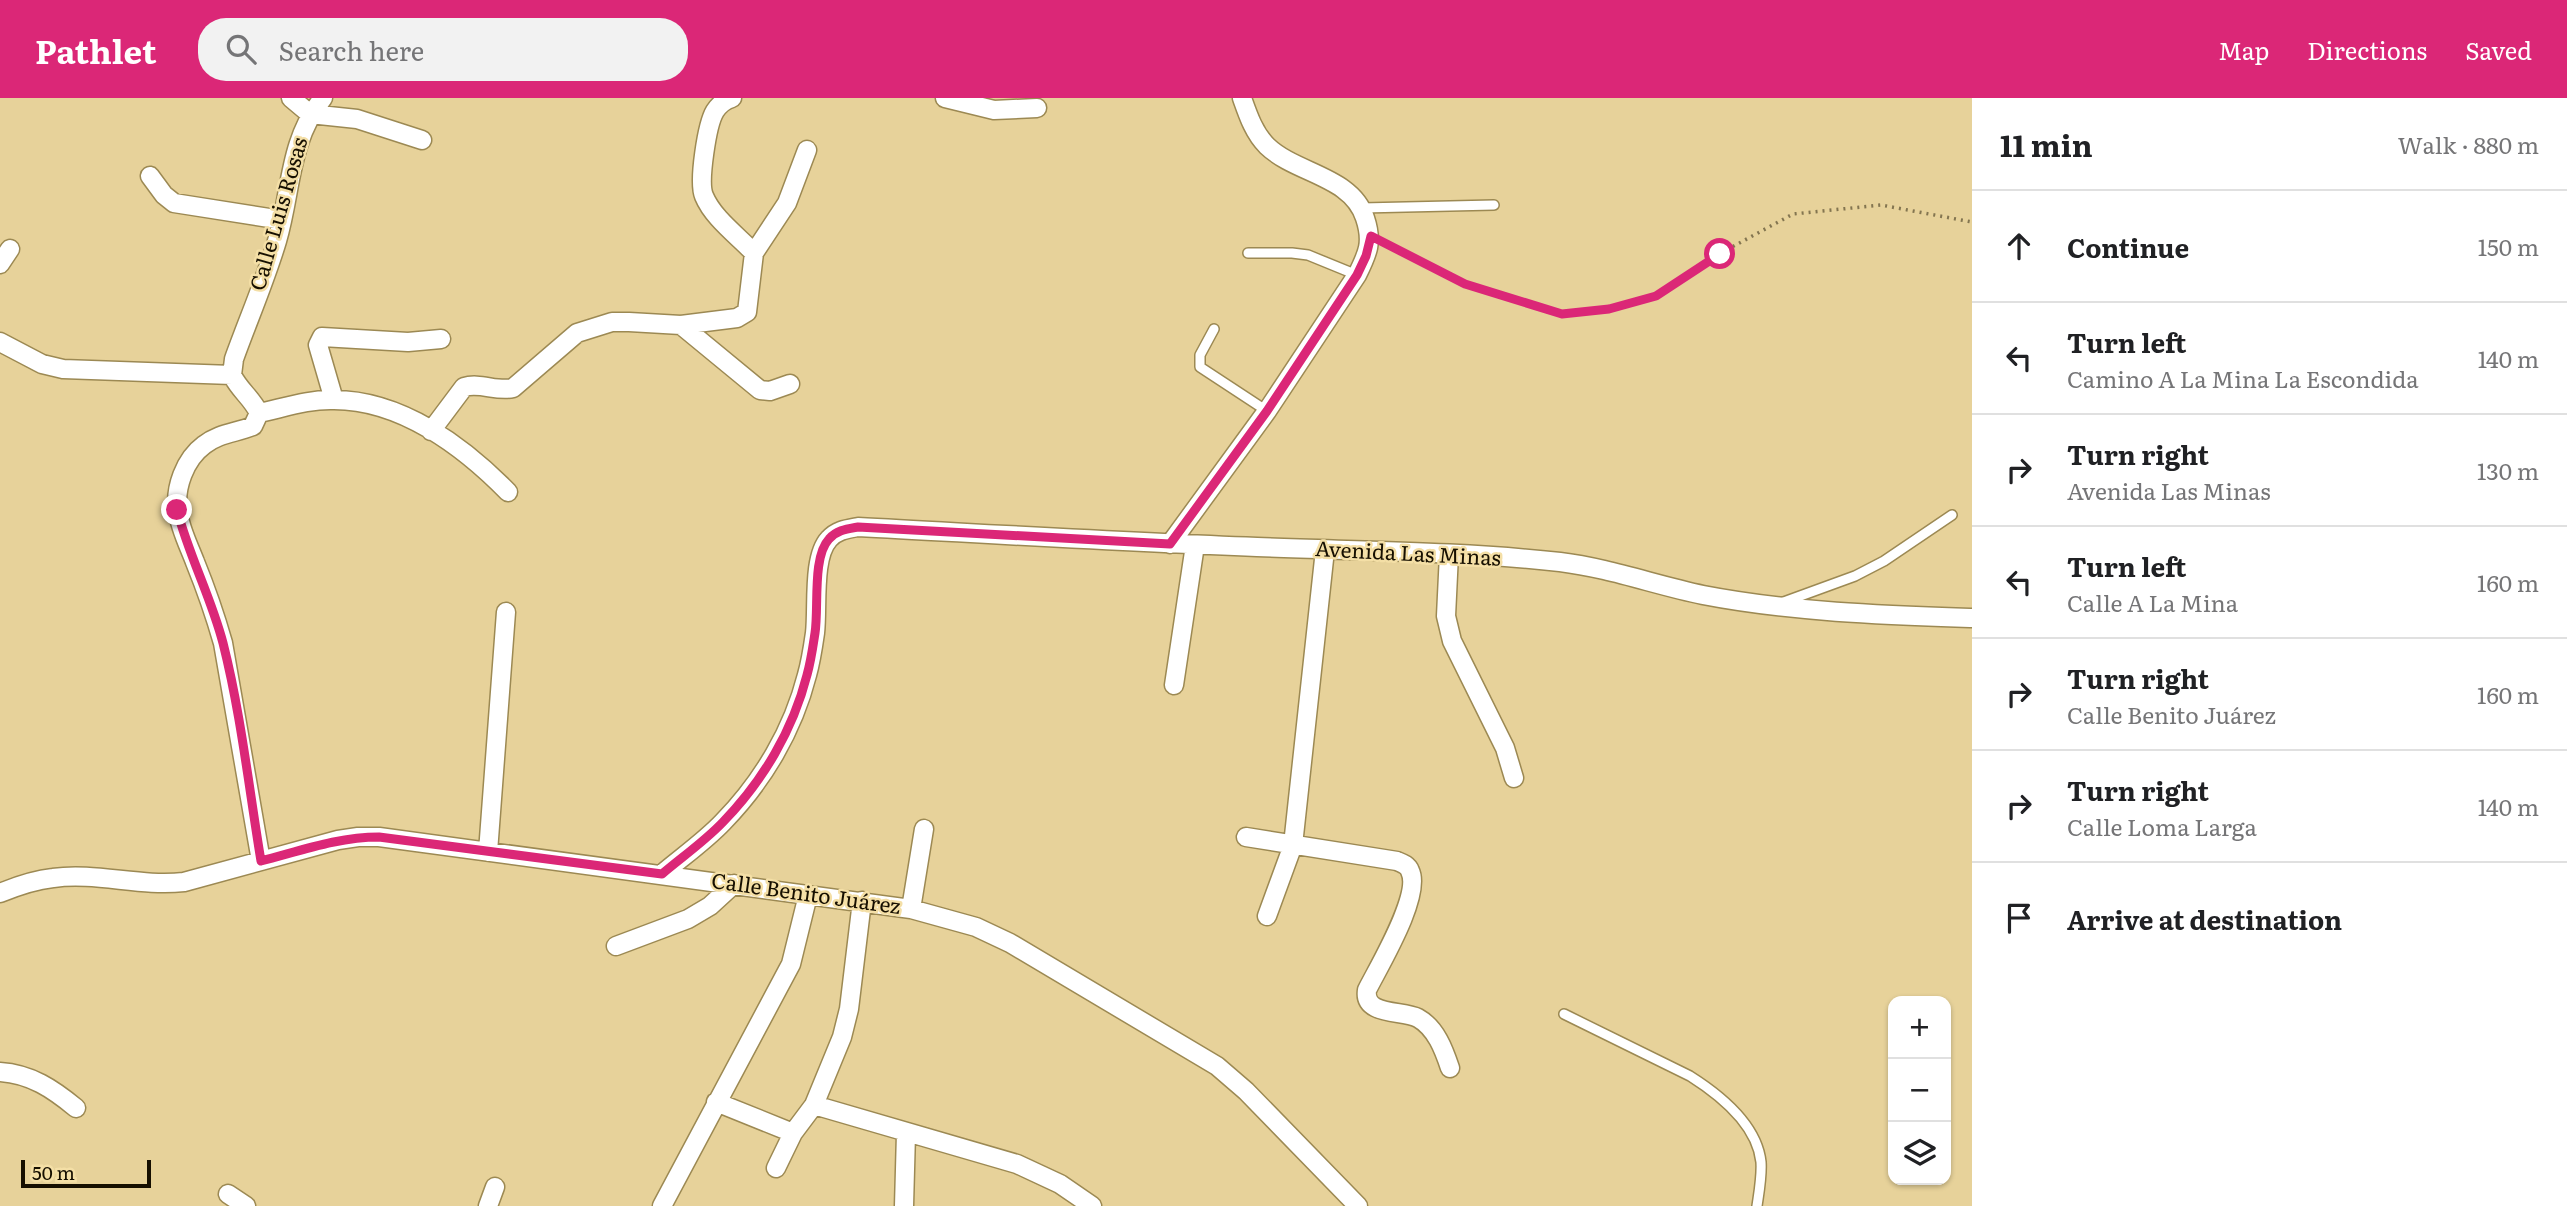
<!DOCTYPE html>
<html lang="en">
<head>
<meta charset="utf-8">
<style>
	:root { --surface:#fff; --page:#f2f2f2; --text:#202124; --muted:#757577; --line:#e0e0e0; --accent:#db2777 }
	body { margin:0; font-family:Literata,serif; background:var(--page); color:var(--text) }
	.controls { position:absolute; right:21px; bottom:21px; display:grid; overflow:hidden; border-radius:14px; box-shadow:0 2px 5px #0004 }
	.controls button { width:63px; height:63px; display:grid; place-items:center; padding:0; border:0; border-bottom:2px solid var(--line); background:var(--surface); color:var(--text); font:35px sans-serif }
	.scale { position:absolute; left:21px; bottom:18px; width:130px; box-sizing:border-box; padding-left:7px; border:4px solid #160f00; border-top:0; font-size:19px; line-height:24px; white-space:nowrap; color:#160f00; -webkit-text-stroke:5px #f4dfa6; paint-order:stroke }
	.stop { position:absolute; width:21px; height:21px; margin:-16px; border:5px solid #db2777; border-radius:50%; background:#fff }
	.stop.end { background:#db2777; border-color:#fff; box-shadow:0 2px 7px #0008 }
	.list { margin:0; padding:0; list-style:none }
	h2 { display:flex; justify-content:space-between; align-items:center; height:91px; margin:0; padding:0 28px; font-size:30px }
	h2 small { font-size:23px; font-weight:400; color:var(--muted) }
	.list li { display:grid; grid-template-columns:46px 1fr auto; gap:21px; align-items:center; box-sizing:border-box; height:112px; padding:0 28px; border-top:2px solid var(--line) }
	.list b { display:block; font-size:26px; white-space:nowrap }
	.list p { margin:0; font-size:23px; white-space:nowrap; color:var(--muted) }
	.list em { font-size:23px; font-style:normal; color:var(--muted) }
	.icon { flex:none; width:38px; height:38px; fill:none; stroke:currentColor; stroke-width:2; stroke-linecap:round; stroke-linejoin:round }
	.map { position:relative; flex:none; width:1972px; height:1108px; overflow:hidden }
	header { display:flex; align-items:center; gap:42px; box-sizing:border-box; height:98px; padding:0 35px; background:var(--accent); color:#fff }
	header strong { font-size:33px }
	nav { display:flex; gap:38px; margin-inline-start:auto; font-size:24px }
	.search { width:490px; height:63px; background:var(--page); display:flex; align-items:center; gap:18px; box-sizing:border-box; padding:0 24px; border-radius:28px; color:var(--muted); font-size:26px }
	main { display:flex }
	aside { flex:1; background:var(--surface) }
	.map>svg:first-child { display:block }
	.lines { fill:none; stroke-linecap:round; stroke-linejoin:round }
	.service-casing { stroke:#9c8953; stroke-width:12 }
	.minor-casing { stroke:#9c8953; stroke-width:21 }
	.path { stroke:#837550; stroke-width:3.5; stroke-dasharray:2 5; stroke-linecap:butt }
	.service { stroke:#fff; stroke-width:9 }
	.minor { stroke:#fff; stroke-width:18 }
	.route { stroke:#db2777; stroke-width:9 }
	.labels { text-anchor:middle; stroke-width:5; stroke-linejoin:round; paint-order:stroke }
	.street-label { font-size:21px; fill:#160f00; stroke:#f4dfa6 }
</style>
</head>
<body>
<header>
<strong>Pathlet</strong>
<div class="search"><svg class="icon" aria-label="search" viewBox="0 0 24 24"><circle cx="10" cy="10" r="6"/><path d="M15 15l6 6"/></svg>Search here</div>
<nav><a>Map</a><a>Directions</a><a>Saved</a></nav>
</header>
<main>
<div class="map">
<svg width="1972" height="1108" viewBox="0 0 1972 1108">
	<rect width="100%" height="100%" fill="#e7d29a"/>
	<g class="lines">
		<defs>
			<path id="service" d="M 1362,110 L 1494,107
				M 1248,155 L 1292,155 L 1308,157 L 1357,177
				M 1214,231 L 1200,257 L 1200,269 L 1267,313
				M 1781,505 L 1855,478 L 1884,463 L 1952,417
				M 1564,916 L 1690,978 C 1720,997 1757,1027 1761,1064 C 1762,1078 1759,1094 1757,1108"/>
			<path id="minor" d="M 291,0 L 310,16 L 357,21 L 422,42
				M 732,0 C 725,2 719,7 715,13 C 707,26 698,84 704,98 C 713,120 738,138 754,155
				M 945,0 L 994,12 L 1037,10
				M 150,78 L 164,97 L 174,105 L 282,122
				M 0,166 L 10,151
				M 681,227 L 737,220 L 747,214 L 754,155 L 787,105 L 807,52
				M 0,244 L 42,266 L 63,271 L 232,277 C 240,293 251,299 259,315
				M 232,277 L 234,261 C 248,222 265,183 277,143 C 292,92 288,44 323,0
				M 334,302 L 318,247 L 322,239 L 408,244 L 441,241
				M 431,333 L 464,289 C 480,284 497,294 513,290 L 577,235 L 612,224 L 629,224 L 681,227 L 760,292 L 770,293 L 790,286
				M 1170,446 L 1267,313 L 1357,177 C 1368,155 1373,144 1365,120 C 1352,78 1296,76 1267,48 C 1254,35 1248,17 1242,0
				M 1449,456 L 1446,518 L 1452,543 L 1505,650 L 1514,680
				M 1174,587 L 1195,447
				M 1246,739 L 1397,763 C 1402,765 1408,767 1410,773 C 1422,797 1379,868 1367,892 C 1363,918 1402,912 1418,920 C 1436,930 1444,952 1450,970
				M 488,754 L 506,514
				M 261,763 L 223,545 C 215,517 206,491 195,464 C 189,448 180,431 178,414 C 174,390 185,361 204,347 C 219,335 236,335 253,328 L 259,315 C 283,310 309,301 334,302 C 401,302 463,348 508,394
				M 662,776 C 682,759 705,743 723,724 C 763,683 793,632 807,577 C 811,563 813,549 815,535 C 818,510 812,459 829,441 C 837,432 847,431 858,429 C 991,436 1124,444 1257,449 C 1358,453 1460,453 1560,464 C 1609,470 1655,487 1703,497 C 1791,514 1883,517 1972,520
				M 0,795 C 17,788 34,782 53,780 C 96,774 140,789 184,784 L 338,742 L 358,739 L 379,739 L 911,811 L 976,829 L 1010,845 L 1217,968 L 1246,993 L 1358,1108
				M 911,811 L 924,731
				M 1267,818 L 1293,747 L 1325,452
				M 616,848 L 688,821 L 710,808 L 734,786
				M 0,974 C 31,976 53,991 76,1010
				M 716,1004 L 793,1035
				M 814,1007 L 1017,1066 L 1060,1086 L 1092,1108
				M 776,1070 L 793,1035 L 814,1007 L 842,939 L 849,911 L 862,803
				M 228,1096 L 246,1108
				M 488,1108 L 495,1089
				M 662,1108 L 791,866 L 808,797
				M 904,1108 L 906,1035"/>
		</defs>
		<use href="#service" class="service-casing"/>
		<use href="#minor" class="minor-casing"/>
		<path class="path" d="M 1386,145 L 1466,186 L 1562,216 L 1609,211 L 1656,198 L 1719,156 L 1793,116 L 1881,107 L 1972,124"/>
		<use href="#service" class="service"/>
		<use href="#minor" class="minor"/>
	</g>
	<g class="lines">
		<path class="route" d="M 177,412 C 189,458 211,499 223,545 C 241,616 249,691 261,763 C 300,753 338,739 379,739 L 662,776 C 682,759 705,743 723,724 C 763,683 793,632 807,577 C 811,563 813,548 815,535 C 819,510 812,459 829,441 C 837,432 847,431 858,429 L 1170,446 L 1267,313 L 1357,177 L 1366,158 L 1371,138 L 1465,186 L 1562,216 L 1609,211 L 1656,198 L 1720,156"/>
	</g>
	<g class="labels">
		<g class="street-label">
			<text transform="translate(279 116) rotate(-74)" y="7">Calle Luis Rosas</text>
			<text transform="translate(1408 456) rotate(3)" y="7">Avenida Las Minas</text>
			<text transform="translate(806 796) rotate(8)" y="7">Calle Benito Juárez</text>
		</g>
	</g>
</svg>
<div class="controls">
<button>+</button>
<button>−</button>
<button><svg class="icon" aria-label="layers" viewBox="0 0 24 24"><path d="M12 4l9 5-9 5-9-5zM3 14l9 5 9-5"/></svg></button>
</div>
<div class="scale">50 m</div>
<div class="stop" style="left:1720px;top:156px"></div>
<div class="stop end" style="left:177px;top:412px"></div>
</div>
<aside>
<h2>11 min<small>Walk · 880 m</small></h2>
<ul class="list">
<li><svg class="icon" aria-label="ahead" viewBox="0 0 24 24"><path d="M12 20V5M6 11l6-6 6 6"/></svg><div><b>Continue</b></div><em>150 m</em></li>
<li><svg class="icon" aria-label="left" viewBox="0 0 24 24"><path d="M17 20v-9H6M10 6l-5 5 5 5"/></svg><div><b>Turn left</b><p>Camino A La Mina La Escondida</p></div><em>140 m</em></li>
<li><svg class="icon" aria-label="right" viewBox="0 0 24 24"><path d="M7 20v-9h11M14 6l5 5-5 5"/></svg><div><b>Turn right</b><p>Avenida Las Minas</p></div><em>130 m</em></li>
<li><svg class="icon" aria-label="left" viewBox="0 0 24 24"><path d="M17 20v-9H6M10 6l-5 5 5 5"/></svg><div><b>Turn left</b><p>Calle A La Mina</p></div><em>160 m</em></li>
<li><svg class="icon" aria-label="right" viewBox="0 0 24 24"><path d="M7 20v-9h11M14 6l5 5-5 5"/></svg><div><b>Turn right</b><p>Calle Benito Juárez</p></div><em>160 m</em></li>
<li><svg class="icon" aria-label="right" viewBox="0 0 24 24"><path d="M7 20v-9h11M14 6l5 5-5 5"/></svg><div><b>Turn right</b><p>Calle Loma Larga</p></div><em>140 m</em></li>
<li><svg class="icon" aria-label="arrive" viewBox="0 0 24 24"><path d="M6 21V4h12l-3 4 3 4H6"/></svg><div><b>Arrive at destination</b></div></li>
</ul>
</aside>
</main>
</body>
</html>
